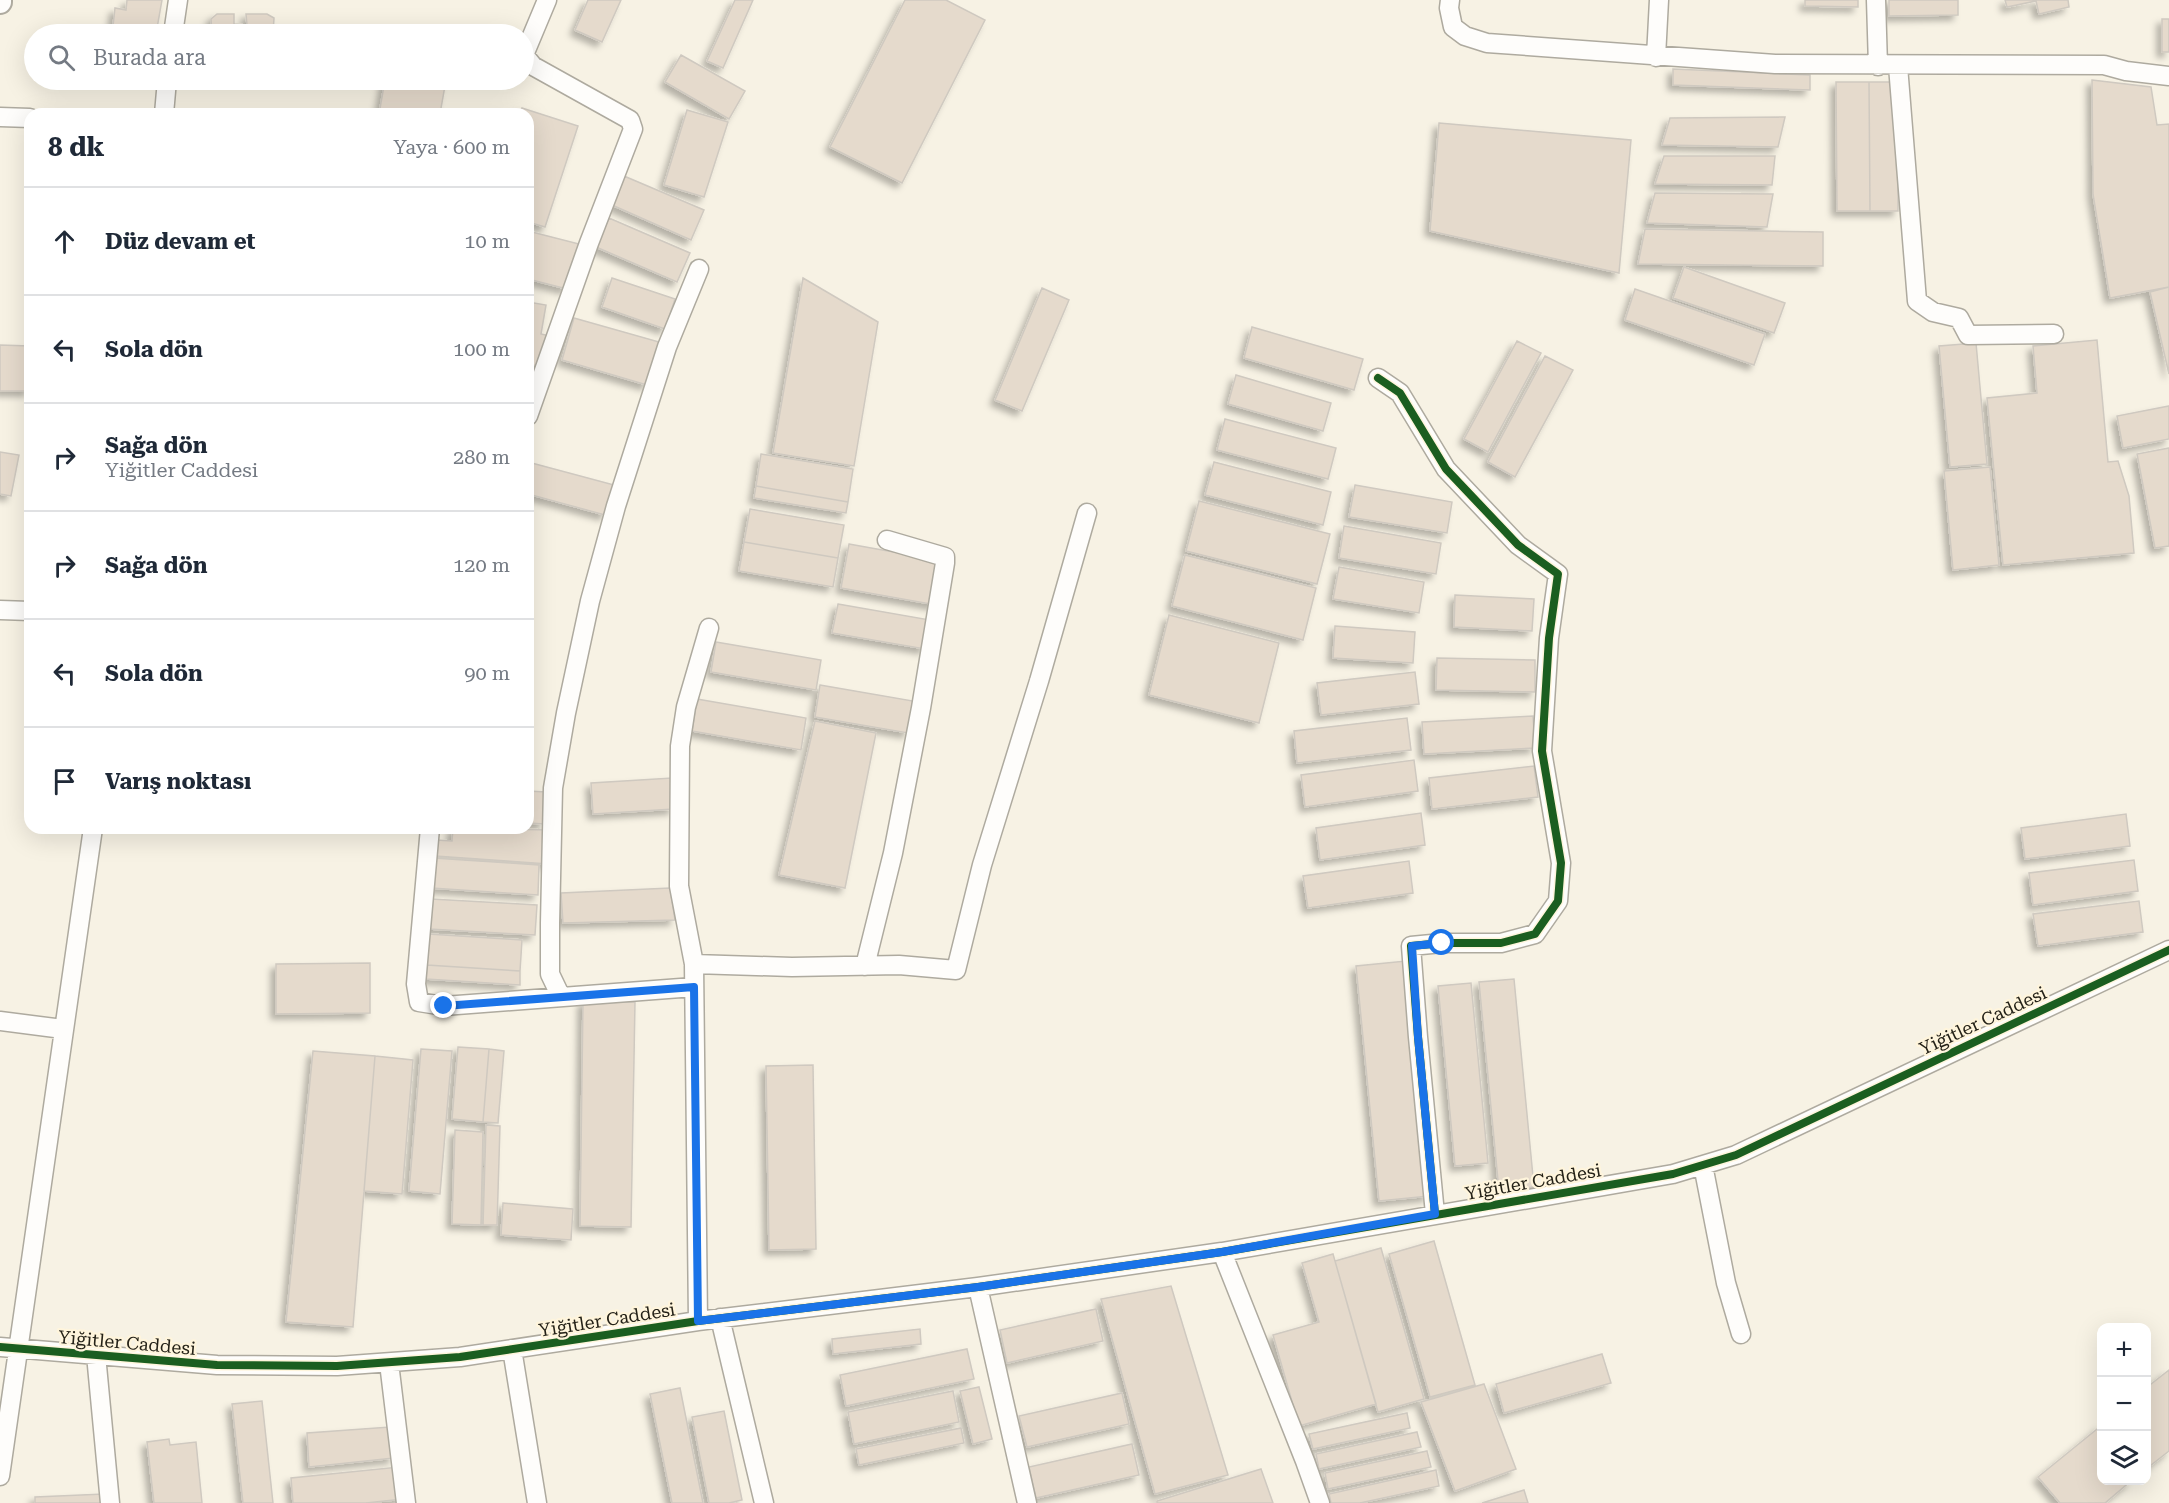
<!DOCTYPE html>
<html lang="tr">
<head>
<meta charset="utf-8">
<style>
	:root { --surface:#fff; --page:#f6f6f7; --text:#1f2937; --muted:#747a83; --line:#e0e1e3 }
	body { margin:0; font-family:"Roboto Serif",serif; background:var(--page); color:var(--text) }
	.controls { position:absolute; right:18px; bottom:18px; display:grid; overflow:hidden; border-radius:12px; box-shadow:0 6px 24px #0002 }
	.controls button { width:54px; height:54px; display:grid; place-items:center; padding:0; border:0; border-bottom:2px solid var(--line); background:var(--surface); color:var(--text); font:30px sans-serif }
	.stop { position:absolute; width:18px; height:18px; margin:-14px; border:4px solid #1a73e8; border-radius:50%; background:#fff }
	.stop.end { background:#1a73e8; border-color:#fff; box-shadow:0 2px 6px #0008 }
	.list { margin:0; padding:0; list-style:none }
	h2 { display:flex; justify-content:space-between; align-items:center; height:78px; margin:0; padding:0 24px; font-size:26px }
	h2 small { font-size:20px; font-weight:400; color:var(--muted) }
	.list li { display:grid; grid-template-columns:39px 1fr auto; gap:18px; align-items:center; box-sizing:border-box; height:108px; padding:0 24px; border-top:2px solid var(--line) }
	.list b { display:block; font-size:22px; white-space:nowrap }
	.list p { margin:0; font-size:20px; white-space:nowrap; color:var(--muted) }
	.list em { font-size:20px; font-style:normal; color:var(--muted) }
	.icon { flex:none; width:33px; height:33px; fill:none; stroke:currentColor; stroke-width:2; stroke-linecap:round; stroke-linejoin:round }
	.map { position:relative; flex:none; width:2169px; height:1503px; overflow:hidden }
	.search { position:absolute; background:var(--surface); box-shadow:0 6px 24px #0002; left:24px; top:24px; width:510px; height:66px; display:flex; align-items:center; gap:15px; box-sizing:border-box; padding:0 21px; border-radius:33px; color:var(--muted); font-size:22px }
	.panel { position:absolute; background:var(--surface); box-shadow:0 6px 24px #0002; left:24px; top:108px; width:510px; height:726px; border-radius:18px }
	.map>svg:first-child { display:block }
	.building { fill:#e5dacc; stroke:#cfc9c0; stroke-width:1.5; filter:url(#shadow) }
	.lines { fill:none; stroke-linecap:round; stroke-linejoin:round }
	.minor-casing { stroke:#aeaa9f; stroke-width:21 }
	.major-casing { stroke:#aeaa9f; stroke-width:26 }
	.minor { stroke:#fefdfb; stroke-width:18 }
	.major { stroke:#fefdfb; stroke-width:22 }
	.cycleway-casing { stroke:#fff5dc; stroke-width:11 }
	.cycleway { stroke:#1b5e20; stroke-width:8 }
	.route { stroke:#1a73e8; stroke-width:8 }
	.labels { text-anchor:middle; stroke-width:4.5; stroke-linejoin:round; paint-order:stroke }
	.street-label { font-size:18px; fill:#252218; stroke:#fff5dc }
</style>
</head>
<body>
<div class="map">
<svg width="2169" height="1503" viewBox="0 0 2169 1503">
	<defs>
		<filter id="shadow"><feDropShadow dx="-5" dy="5" stdDeviation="3" flood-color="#0004"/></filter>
	</defs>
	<rect width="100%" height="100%" fill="#f7f2e4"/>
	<path class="building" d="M 127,0 L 162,0 L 156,34 L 117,32 L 113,26 L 115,8 L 126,10 Z
		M 588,0 L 621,0 L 602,42 L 575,30 Z
		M 735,0 L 753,0 L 723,68 L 707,61 Z
		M 905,0 L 946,0 L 985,20 L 902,183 L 830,147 Z
		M 1805,0 L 1858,0 L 1858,7 L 1805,6 Z
		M 1889,0 L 1958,0 L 1958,15 L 1889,16 Z
		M 2005,0 L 2068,0 L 2069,7 L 2039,14 L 2036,1 L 2007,7 Z
		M 217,14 L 234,14 L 234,24 L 247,25 L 246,14 L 267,14 L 274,18 L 273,34 L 212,34 L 211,19 Z
		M 2162,19 L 2169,19 L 2169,52 L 2162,52 Z
		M 681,55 L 745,91 L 729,119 L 665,82 Z
		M 1673,69 L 1810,75 L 1810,90 L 1673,85 Z
		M 385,80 L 446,80 L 440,114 L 379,114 Z
		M 2092,80 L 2151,87 L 2157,125 L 2169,124 L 2169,287 L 2110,298 L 2093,194 Z
		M 1836,82 L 1869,82 L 1870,211 L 1837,211 Z
		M 1869,82 L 1898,82 L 1898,211 L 1870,211 Z
		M 522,108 L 578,126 L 545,227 L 528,222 L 528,114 L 520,114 Z
		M 687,110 L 728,122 L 704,197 L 664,185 Z
		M 1785,117 L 1778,147 L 1662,145 L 1670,118 Z
		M 1439,123 L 1631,140 L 1619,273 L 1430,231 Z
		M 1664,156 L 1775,156 L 1772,185 L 1655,184 Z
		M 624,176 L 704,210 L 691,240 L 612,205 Z
		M 1655,193 L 1773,194 L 1767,227 L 1647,223 Z
		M 609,218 L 690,253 L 677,282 L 596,247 Z
		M 1645,229 L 1823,232 L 1823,266 L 1638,264 Z
		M 528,231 L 579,244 L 567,289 L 528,279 Z
		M 1684,267 L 1785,303 L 1774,333 L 1673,298 Z
		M 612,278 L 675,299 L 665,329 L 602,307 Z
		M 803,278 L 878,322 L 854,466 L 773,453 Z
		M 2169,287 L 2169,374 L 2150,292 Z
		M 1042,288 L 1069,300 L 1022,411 L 995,400 Z
		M 1635,289 L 1765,334 L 1754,365 L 1625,320 Z
		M 528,302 L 546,305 L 541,334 L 550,336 L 544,367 L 528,364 Z
		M 574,318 L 659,342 L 647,385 L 562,360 Z
		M 1252,327 L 1363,359 L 1354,390 L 1244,358 Z
		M 2097,340 L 2108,462 L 2118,461 L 2129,496 L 2134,553 L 2003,565 L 1987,398 L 2037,393 L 2033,346 Z
		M 1517,341 L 1541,353 L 1488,452 L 1464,439 Z
		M 1976,343 L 1987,464 L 1950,467 L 1939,346 Z
		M 0,345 L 30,346 L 30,391 L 0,391 Z
		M 1545,356 L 1573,370 L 1515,477 L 1488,462 Z
		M 1236,375 L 1331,403 L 1323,431 L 1228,404 Z
		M 2169,406 L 2169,439 L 2123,448 L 2117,416 Z
		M 1225,419 L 1336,448 L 1328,479 L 1217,450 Z
		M 2169,448 L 2169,546 L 2155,548 L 2137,454 Z
		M 0,452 L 19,455 L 11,496 L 0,494 Z
		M 761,454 L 853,469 L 848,502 L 756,486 Z
		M 528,462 L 614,485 L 605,515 L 528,494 Z
		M 1214,462 L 1331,492 L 1323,525 L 1205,495 Z
		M 1990,467 L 1999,565 L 1953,570 L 1944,471 Z
		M 1355,485 L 1452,502 L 1447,533 L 1349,517 Z
		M 756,486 L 848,502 L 846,513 L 754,498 Z
		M 1199,501 L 1330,534 L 1317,584 L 1186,551 Z
		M 750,509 L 844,525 L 838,558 L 744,542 Z
		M 1344,526 L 1441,543 L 1436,574 L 1339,558 Z
		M 744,542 L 838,558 L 833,587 L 739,571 Z
		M 849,544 L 944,561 L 936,605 L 841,588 Z
		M 1185,555 L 1316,588 L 1303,640 L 1172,606 Z
		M 1339,567 L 1424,582 L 1419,613 L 1333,599 Z
		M 1455,595 L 1534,599 L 1532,631 L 1454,627 Z
		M 838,604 L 930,620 L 925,649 L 832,633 Z
		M 1169,615 L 1279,643 L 1259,723 L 1149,695 Z
		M 1335,626 L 1415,632 L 1413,663 L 1333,658 Z
		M 716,642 L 821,660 L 816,690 L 711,672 Z
		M 1437,658 L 1535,660 L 1535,692 L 1436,690 Z
		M 1415,672 L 1419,704 L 1321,715 L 1317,683 Z
		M 820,685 L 913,701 L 908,733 L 815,717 Z
		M 697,699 L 806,718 L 801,750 L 692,731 Z
		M 1533,716 L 1535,748 L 1424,754 L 1422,722 Z
		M 1407,718 L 1411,750 L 1297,763 L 1294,731 Z
		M 815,721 L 876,733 L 845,888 L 779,875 Z
		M 1414,760 L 1418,791 L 1305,807 L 1301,775 Z
		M 1534,766 L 1538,797 L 1432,809 L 1429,778 Z
		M 672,778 L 674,809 L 593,814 L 591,783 Z
		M 528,791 L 546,792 L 544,824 L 528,823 Z
		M 1421,813 L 1425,845 L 1320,860 L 1316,828 Z
		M 2126,814 L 2130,846 L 2025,859 L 2021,828 Z
		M 453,828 L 550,830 L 548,864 L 435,856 L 436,840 L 452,841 Z
		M 433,858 L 539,865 L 538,895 L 431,888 Z
		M 2134,860 L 2138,891 L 2033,905 L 2029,873 Z
		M 1409,861 L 1413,893 L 1308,908 L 1303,876 Z
		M 670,888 L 675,920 L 563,923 L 561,893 Z
		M 431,899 L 537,905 L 535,935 L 429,929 Z
		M 2139,901 L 2143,932 L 2038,946 L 2033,914 Z
		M 428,934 L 522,940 L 520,971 L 427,965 Z
		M 1406,961 L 1429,1196 L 1379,1201 L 1356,966 Z
		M 370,963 L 370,1013 L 276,1014 L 276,964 Z
		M 427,965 L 520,971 L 520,985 L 426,979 Z
		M 1514,979 L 1534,1187 L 1499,1191 L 1479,982 Z
		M 1471,983 L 1488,1163 L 1455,1166 L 1438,986 Z
		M 583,1001 L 635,1002 L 631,1227 L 580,1226 Z
		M 458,1047 L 489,1049 L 483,1122 L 452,1119 Z
		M 421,1049 L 452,1051 L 440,1194 L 409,1191 Z
		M 489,1049 L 504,1051 L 498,1123 L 483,1122 Z
		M 313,1051 L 375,1056 L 353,1327 L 286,1322 Z
		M 375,1056 L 413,1060 L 402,1194 L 364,1191 Z
		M 813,1065 L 816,1249 L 769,1250 L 766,1066 Z
		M 486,1125 L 500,1126 L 497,1225 L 483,1225 Z
		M 455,1130 L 483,1132 L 481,1225 L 452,1224 Z
		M 503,1203 L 573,1209 L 571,1240 L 501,1235 Z
		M 1434,1241 L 1475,1385 L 1430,1397 L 1389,1254 Z
		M 1381,1248 L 1424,1399 L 1378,1412 L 1335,1261 Z
		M 1333,1254 L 1376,1404 L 1299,1426 L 1273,1335 L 1319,1322 L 1302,1263 Z
		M 1171,1286 L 1228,1475 L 1155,1494 L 1101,1299 Z
		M 1096,1309 L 1103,1341 L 1007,1363 L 1000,1330 Z
		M 920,1329 L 921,1344 L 833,1354 L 832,1339 Z
		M 967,1349 L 974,1379 L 846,1406 L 840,1375 Z
		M 1602,1354 L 1611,1383 L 1504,1413 L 1496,1384 Z
		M 2169,1370 L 2169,1451 L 2146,1469 L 2146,1388 Z
		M 1484,1384 L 1516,1469 L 1455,1491 L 1421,1402 Z
		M 979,1387 L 992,1439 L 973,1444 L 960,1391 Z
		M 680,1388 L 703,1503 L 672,1503 L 650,1394 Z
		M 953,1391 L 959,1422 L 854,1444 L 848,1412 Z
		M 1122,1393 L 1129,1424 L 1027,1447 L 1019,1416 Z
		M 262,1401 L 273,1503 L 243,1503 L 232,1404 Z
		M 724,1411 L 742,1500 L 729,1503 L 709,1503 L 692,1417 Z
		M 1407,1413 L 1410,1428 L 1313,1449 L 1309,1434 Z
		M 2102,1425 L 2102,1480 L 2132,1480 L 2105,1503 L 2060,1503 L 2038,1477 Z
		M 390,1427 L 394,1458 L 309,1467 L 307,1433 Z
		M 961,1428 L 964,1443 L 859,1465 L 856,1449 Z
		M 1417,1432 L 1421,1447 L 1319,1469 L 1316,1454 Z
		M 169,1439 L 170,1445 L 196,1442 L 202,1503 L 154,1503 L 147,1442 Z
		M 1132,1444 L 1139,1475 L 1036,1498 L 1029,1467 Z
		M 1427,1451 L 1431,1467 L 1328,1489 L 1325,1473 Z
		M 399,1467 L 403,1499 L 366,1503 L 293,1503 L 291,1478 Z
		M 1261,1469 L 1273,1503 L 1157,1503 L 1157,1501 Z
		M 1436,1470 L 1439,1486 L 1360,1503 L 1331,1503 L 1329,1494 Z
		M 1524,1490 L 1528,1503 L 1482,1503 Z
		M 104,1494 L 104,1503 L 35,1503 L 35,1497 Z"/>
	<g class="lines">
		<defs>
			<path id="minor" d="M 1450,0 L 1449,8 L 1453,27 L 1465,36 L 1487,43 L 1775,64 L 2104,65 L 2126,71 L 2169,76
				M 1876,0 L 1878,66
				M 173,34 L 178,0
				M 1656,57 L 1659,0
				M 1898,66 L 1917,301 L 1933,312 L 1959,318 L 1968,335 L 2054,334
				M 164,114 L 167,80
				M 0,117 L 30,118
				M 1378,378 L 1400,393 L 1446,469 L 1518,545 L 1558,574 L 1549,638 L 1542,751 L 1561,863 L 1558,901 L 1535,934 L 1501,943 L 1442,943 L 1411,946 L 1418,1037 L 1435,1214
				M 528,416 L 589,243 L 633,129 L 630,120 L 533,66 L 524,55 L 547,0
				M 0,610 L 30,611
				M 430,828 L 416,984 L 419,1002 L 444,1006 L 694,987
				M 694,964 L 792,967 L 899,965 L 956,970 L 982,865 L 1039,681 L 1087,513
				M 865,966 L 893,853 L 921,708 L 945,563 L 945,557 L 887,540
				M 561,997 L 550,974 L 550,923 L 553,788 L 566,713 L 590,601 L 616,506 L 667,347 L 699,269
				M 0,1021 L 63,1029
				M 1703,1165 L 1726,1283 L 1741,1334
				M 1222,1252 L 1305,1461 L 1320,1503
				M 978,1287 L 1027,1503
				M 720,1318 L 764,1503
				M 698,1321 L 694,964 L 679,886 L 680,746 L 686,707 L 709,628
				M 0,1347 L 217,1365 L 337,1366 L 460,1357 L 698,1321 L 978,1287 L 1222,1252 L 1673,1174 L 1736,1155 L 2169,950
				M 512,1349 L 537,1503
				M 96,1355 L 110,1503
				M 389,1363 L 406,1503
				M 0,1476 L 93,828"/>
			<path id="major" d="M 0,2 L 0,0"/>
		</defs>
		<use href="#minor" class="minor-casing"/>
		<use href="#major" class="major-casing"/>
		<use href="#minor" class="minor"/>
		<use href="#major" class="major"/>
		<defs>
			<path id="cycleway" d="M 1378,378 L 1400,393 L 1446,469 L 1518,545 L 1558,574 L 1549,638 L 1542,751 L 1561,863 L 1558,901 L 1535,934 L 1501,943 L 1442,943 L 1411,946 L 1418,1037 L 1435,1214
				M 0,1347 L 217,1365 L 337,1366 L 460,1357 L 698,1321 L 978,1287 L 1222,1252 L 1673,1174 L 1736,1155 L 2169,950"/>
		</defs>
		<use href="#cycleway" class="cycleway-casing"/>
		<use href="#cycleway" class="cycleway"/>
	</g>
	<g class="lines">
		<path class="route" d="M 444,1006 L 694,987 L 698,1321 L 978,1287 L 1222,1252 L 1435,1214 L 1418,1037 L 1412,946 L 1442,943"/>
	</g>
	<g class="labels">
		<g class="street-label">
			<text transform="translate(1983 1021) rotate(-25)" y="6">Yiğitler Caddesi</text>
			<text transform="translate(1533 1182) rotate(-10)" y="6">Yiğitler Caddesi</text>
			<text transform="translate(607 1320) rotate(-9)" y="6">Yiğitler Caddesi</text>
			<text transform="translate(127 1343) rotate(5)" y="6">Yiğitler Caddesi</text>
		</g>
	</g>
</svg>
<div class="controls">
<button>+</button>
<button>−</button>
<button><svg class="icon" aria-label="layers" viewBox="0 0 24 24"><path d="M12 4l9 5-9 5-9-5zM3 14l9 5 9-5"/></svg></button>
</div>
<div class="stop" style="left:1442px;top:943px"></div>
<div class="stop end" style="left:444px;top:1006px"></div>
<div class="search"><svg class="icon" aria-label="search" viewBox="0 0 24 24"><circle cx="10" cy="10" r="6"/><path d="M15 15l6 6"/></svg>Burada ara</div>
<section class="panel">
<h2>8 dk<small>Yaya · 600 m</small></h2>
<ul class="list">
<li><svg class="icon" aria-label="ahead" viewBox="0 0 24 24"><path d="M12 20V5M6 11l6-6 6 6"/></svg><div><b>Düz devam et</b></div><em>10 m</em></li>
<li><svg class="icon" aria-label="left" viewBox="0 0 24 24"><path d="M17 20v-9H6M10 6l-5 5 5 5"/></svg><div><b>Sola dön</b></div><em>100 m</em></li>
<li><svg class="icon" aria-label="right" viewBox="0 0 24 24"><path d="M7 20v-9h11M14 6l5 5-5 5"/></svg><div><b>Sağa dön</b><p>Yiğitler Caddesi</p></div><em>280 m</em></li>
<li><svg class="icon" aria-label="right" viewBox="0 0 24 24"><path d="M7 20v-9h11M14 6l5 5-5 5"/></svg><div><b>Sağa dön</b></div><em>120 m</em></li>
<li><svg class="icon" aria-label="left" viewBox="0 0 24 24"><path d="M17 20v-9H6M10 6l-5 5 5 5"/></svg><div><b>Sola dön</b></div><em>90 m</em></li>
<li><svg class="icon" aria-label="arrive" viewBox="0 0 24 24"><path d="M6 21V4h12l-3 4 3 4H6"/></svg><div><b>Varış noktası</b></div></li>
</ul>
</section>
</div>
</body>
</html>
